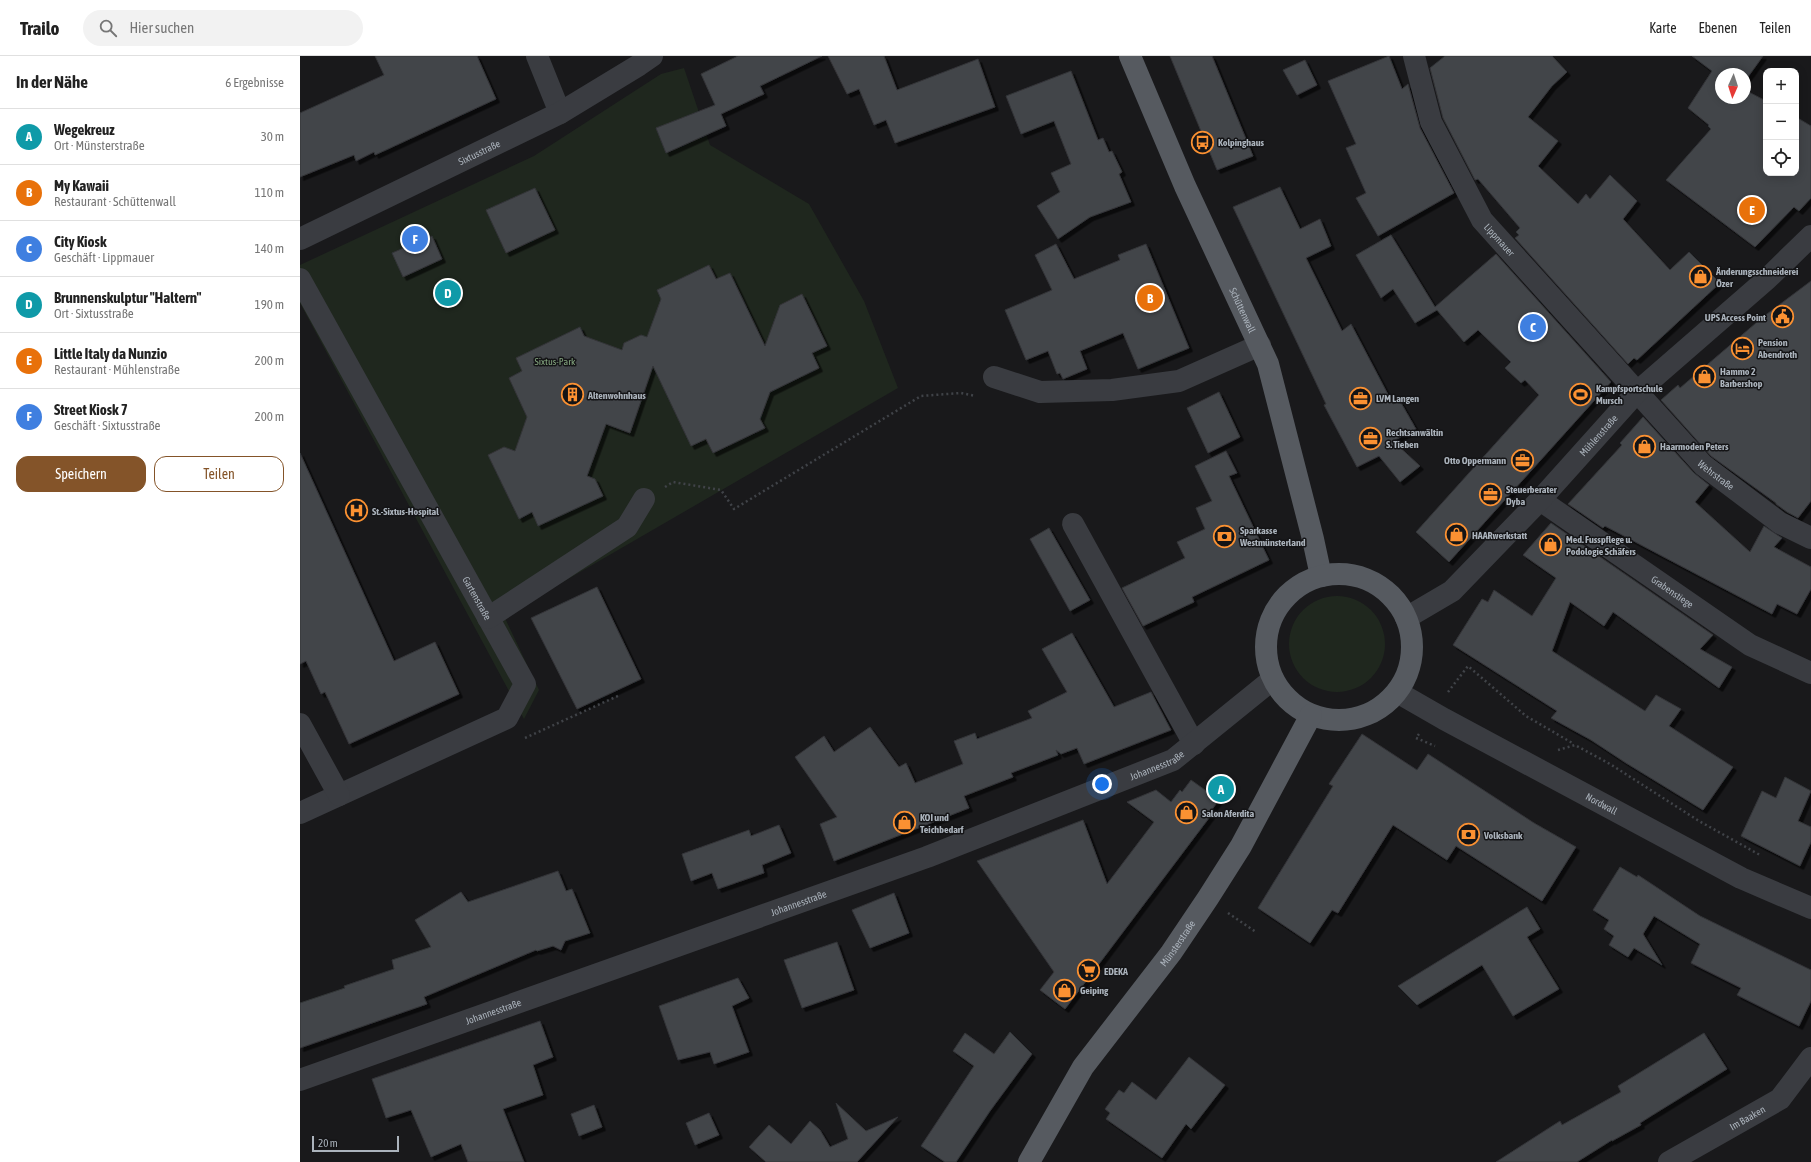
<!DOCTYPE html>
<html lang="de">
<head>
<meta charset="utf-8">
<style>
	:root { --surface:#fff; --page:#f2f2f2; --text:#222; --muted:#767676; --line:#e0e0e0; --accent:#845429 }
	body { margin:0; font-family:"Asap Condensed",sans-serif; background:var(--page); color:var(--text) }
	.controls { position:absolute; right:12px; top:12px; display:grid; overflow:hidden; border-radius:8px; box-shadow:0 2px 10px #0003 }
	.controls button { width:36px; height:36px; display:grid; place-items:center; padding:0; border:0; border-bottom:1px solid var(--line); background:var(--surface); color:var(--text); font:20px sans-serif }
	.compass { position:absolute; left:1415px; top:12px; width:36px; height:36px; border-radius:50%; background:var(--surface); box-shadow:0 2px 10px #0003; rotate:183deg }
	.scale { position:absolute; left:12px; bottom:10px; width:87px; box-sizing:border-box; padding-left:4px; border:2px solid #abb3bc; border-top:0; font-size:11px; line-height:14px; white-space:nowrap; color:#abb3bc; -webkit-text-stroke:3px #141416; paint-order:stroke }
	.you { position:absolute; left:802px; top:728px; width:14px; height:14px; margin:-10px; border:3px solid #fff; border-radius:50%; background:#1a73e8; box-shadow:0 0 0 6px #1a73e833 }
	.badge { display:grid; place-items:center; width:26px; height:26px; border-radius:50%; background:var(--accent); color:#fff; font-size:13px; font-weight:700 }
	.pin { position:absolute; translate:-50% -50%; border:2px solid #fff; box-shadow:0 1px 4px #0006 }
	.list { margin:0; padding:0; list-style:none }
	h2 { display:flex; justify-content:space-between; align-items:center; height:52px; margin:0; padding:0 16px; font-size:17px }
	h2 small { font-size:13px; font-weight:400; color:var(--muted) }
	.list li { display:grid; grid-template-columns:26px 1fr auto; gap:12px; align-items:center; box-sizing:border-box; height:56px; padding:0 16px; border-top:1px solid var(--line) }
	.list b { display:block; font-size:15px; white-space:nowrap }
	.list p { margin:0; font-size:13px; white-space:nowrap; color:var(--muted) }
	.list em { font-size:13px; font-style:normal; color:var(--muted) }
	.actions { display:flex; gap:8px; padding:12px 16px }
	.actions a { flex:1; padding:9px 0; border:1px solid var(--accent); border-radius:12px; text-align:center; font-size:14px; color:var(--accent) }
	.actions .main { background:var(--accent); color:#fff }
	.icon { flex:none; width:22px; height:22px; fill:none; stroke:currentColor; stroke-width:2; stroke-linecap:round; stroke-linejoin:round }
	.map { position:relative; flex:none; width:1511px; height:1106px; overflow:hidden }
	header { display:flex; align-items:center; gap:24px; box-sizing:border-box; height:56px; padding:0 20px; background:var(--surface); border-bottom:1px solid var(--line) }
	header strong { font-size:19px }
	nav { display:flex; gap:22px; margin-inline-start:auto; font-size:14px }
	.search { width:280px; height:36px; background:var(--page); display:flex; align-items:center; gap:10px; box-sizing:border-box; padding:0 14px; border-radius:22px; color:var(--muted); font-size:15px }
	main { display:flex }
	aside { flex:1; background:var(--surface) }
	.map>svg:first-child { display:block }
	.green { fill:#1f271e }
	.building { fill:#434548; stroke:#333438; filter:url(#shadow) }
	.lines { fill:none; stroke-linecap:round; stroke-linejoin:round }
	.path { stroke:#404348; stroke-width:2.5; stroke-dasharray:2 3; stroke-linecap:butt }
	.minor { stroke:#3a3c41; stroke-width:22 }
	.major { stroke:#565a60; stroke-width:22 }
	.labels { text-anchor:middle; stroke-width:3; stroke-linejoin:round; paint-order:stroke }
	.poi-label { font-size:10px; font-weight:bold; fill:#abb3bc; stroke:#141416; text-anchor:start }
	.street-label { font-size:10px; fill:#abb3bc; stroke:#141416 }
	.park-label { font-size:10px; fill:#86a781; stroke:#141416 }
</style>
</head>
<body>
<header>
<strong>Trailo</strong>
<div class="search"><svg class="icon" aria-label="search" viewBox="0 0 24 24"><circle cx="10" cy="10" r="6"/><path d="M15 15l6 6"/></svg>Hier suchen</div>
<nav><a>Karte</a><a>Ebenen</a><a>Teilen</a></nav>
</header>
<main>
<aside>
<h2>In der Nähe<small>6 Ergebnisse</small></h2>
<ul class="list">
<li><span class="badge" style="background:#0f9aa8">A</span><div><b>Wegekreuz</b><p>Ort · Münsterstraße</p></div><em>30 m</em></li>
<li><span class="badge" style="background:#e8710a">B</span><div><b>My Kawaii</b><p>Restaurant · Schüttenwall</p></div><em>110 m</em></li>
<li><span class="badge" style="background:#3f7fe0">C</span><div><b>City Kiosk</b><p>Geschäft · Lippmauer</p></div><em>140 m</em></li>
<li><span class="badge" style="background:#0f9aa8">D</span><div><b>Brunnenskulptur &quot;Haltern&quot;</b><p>Ort · Sixtusstraße</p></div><em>190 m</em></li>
<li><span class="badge" style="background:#e8710a">E</span><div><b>Little Italy da Nunzio</b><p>Restaurant · Mühlenstraße</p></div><em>200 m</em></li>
<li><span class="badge" style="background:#3f7fe0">F</span><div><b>Street Kiosk 7</b><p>Geschäft · Sixtusstraße</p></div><em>200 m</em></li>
</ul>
<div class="actions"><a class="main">Speichern</a><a>Teilen</a></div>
</aside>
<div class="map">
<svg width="1511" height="1106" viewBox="0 0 1511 1106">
	<defs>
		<filter id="shadow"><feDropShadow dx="3.5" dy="3.5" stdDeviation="0" flood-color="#0009"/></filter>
	</defs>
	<rect width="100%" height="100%" fill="#19191b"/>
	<path class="green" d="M 384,12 L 410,89 L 509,148 L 564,245 L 598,332 L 204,560 L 239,634 L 224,663 L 0,247 L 0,209 L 234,100 L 361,18 Z
		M989 588a48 48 0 1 1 96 0a48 48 0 1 1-96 0Z"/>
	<path class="building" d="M 75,0 L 177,0 L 196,43 L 75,99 L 74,96 L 56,105 L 54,99 L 0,121 L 0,57 L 84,19 Z
		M 438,0 L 522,0 L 460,30 L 464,38 L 421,58 L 426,70 L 366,97 L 356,72 L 415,49 L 401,18 Z
		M 528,0 L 584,0 L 597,34 L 678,3 L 695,51 L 595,87 L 586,64 L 574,69 L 559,33 L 547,38 Z
		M 870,0 L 912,0 L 953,100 L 917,114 Z
		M 1089,0 L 1102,33 L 1108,28 L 1120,72 L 1154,137 L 1078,180 L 1056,142 L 1066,137 L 1046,92 L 1056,88 L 1028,25 Z
		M 1145,0 L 1252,0 L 1267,16 L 1252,30 L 1228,61 L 1258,85 L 1238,110 L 1278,148 L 1286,138 L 1290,143 L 1310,119 L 1337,145 L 1323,163 L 1370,214 L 1389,196 L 1420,227 L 1337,304 L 1334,302 L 1328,308 L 1215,182 L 1219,179 L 1216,176 L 1220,172 L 1178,123 L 1175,124 L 1143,62 L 1130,12 Z
		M 1392,0 L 1463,0 L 1445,25 L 1445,18 L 1421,18 L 1421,42 L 1445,42 L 1445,34 L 1466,45 L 1466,117 L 1496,117 L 1496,61 L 1511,70 L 1511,142 L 1499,155 L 1494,151 L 1455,191 L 1366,124 L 1411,73 L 1408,70 L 1409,69 L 1388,52 L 1412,15 Z
		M 1005,4 L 1017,29 L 997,39 L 983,14 Z
		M 771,15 L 798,84 L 803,82 L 809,96 L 812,95 L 822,116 L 819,118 L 831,146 L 790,161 L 758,183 L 737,150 L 760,136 L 751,117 L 771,108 L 754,65 L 721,78 L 706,40 Z
		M 980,131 L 1000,173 L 1020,163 L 1031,190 L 1006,202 L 1042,275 L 1051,268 L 1093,348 L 1100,345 L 1116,373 L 1093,385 L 1120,410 L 1100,426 L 1079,400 L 1057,411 L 1024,349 L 1026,348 L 933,151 Z
		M 235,132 L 255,174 L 206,197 L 186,154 Z
		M 1091,179 L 1135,251 L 1196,198 L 1311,326 L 1149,506 L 1116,476 L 1239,339 L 1225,324 L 1221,327 L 1205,312 L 1211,306 L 1178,274 L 1164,286 L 1137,254 L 1115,267 L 1093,233 L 1081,242 L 1056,199 Z
		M 132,180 L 142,203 L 103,221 L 92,197 Z
		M 756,188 L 774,223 L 820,204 L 818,199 L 846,188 L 889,292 L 838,313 L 823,277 L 780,295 L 787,313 L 763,323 L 760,317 L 757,318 L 748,295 L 726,304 L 705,254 L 752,234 L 735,199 Z
		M 409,209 L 416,223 L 430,217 L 465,290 L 480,249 L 502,238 L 527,290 L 512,297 L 519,312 L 470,336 L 460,363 L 465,372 L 413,397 L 406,383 L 391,390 L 353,310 L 330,377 L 306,368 L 287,420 L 295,423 L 303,440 L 238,470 L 232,456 L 219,463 L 188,399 L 204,391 L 215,395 L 227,361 L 209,322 L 222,315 L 216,302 L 280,271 L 284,280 L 322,294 L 324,287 L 341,279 L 347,281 L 361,243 L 357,234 Z
		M 1511,225 L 1511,445 L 1498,462 L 1487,456 L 1476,448 L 1476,447 L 1411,400 L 1361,344 L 1378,329 L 1380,332 L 1463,261 Z
		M 919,336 L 940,381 L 908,397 L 887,352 Z
		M 1343,361 L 1394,417 L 1409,429 L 1395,446 L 1450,496 L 1464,470 L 1482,482 L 1474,491 L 1511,511 L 1511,533 L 1497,558 L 1477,548 L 1472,558 L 1305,470 L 1303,472 L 1268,448 L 1322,389 L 1320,387 Z
		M 926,395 L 937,417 L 929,420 L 969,504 L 892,541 L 894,546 L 843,570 L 822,532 L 885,502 L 877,486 L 905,473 L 896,452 L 912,445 L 895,410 Z
		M 0,397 L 94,605 L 135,586 L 159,638 L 49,688 L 25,636 L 21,638 L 6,605 L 0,608 Z
		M 1251,467 L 1413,579 L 1400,593 L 1432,611 L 1419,632 L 1313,556 L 1304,570 L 1270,546 L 1252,595 L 1345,655 L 1356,639 L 1381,653 L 1369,670 L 1433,711 L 1403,754 L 1326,707 L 1291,684 L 1251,662 L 1257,655 L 1153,589 L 1182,543 L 1188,546 L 1194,534 L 1232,560 L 1256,522 L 1223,499 Z
		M 749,472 L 790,544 L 770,555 L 730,483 Z
		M 297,531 L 341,623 L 277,653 L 231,562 Z
		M 772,577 L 814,651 L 851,636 L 871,674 L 784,708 L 777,692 L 761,698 L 756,694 L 758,699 L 711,717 L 713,721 L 664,740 L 669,752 L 534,805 L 520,768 L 537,761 L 495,701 L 524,680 L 534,696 L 570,671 L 599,711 L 606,707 L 615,727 L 663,708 L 654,685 L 675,677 L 677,683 L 732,662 L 728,655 L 767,636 L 742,593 Z
		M 1062,678 L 1117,714 L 1128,698 L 1234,767 L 1276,791 L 1242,845 L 1156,790 L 1147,804 L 1093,769 L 1038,857 L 1032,854 L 1010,887 L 958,852 L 1033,730 L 1029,728 Z
		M 1485,721 L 1511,735 L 1498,765 L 1511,771 L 1511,786 L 1500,810 L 1441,780 L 1462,735 L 1476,742 Z
		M 891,724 L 919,744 L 910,756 L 912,758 L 765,953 L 740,934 L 754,916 L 677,805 L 783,764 L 807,828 L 854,766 L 827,746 L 856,734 L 871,746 L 880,734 L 882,736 Z
		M 479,769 L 491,797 L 462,809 L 464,817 L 418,833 L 412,817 L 391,825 L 382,798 L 449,774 L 451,780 Z
		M 1320,811 L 1337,821 L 1338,819 L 1400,860 L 1511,914 L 1511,945 L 1499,970 L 1437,939 L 1441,932 L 1391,907 L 1400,888 L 1354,860 L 1343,878 L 1362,909 L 1334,892 L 1328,901 L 1309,889 L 1314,880 L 1304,873 L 1309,864 L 1293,854 Z
		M 258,815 L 266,835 L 272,833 L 290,877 L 265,885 L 261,894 L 253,890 L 237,895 L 236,894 L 124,941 L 127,948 L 0,992 L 0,947 L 45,932 L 44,930 L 94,913 L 92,904 L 131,891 L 115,864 L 161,836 L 168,846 Z
		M 594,837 L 609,877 L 570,892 L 552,854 Z
		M 1227,851 L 1240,873 L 1227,881 L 1259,933 L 1213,960 L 1182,909 L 1117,949 L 1098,930 Z
		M 537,886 L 554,934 L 502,952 L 484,904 Z
		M 438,922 L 449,942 L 432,950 L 449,996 L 414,1008 L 410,996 L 378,1004 L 359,950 Z
		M 240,965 L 253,1001 L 233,1009 L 243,1039 L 203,1053 L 224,1106 L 168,1106 L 161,1088 L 131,1101 L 111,1054 L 86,1062 L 72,1023 Z
		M 710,976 L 732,998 L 690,1055 L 656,1106 L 645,1106 L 621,1090 L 674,1010 L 653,995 L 665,977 L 694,998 Z
		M 1404,977 L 1427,1013 L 1351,1060 L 1340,1067 L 1341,1069 L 1312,1085 L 1312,1084 L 1277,1106 L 1196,1106 L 1260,1065 L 1262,1069 L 1321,1036 L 1318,1030 Z
		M 889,1001 L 925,1029 L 891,1073 L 886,1068 L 862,1102 L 806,1063 L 810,1057 L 805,1053 L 819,1034 L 824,1037 L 832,1026 L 856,1044 Z
		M 536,1047 L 566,1075 L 598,1061 L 557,1106 L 466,1106 L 449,1091 L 469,1069 L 491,1088 L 510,1065 L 520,1074 L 530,1091 L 548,1083 Z
		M 294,1049 L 302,1071 L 279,1080 L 271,1058 Z
		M 409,1057 L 419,1079 L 395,1089 L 386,1067 Z"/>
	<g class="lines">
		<path class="path" d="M 365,431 L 373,426 L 421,434 L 434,453 L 621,340 L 661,337 L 676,340
			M 1148,636 L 1168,610 L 1226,660 L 1274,688
			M 1119,678 L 1116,682 L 1135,690
			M 225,682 L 320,639
			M 1258,694 L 1275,689 L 1310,708 L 1399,765 L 1460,799
			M 928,857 L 956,876"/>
		<g class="minor">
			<path d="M 237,0 L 260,57"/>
			<path id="s1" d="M 1114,0 L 1131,66 L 1182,164 L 1403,409 L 1480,467 L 1511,482"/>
			<path id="s2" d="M 0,183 L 260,57 L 339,9 L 352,0"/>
			<path id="s3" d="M 0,223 L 225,628 L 207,662 L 0,757"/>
			<path d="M 694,321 L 740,336 L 812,334 L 879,325 L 960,289"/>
			<path id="s4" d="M 1240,444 L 1450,589 L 1511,617"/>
			<path d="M 773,468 L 894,688"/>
			<path d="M 188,562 L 327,471 L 344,443"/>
			<path id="s5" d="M 1106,562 L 1152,535 L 1240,444 L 1336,337 L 1467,223 L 1511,180"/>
			<path id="s6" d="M 1097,636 L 1144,663 L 1441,822 L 1511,852"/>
			<path d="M 0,668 L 39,739"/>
			<path id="s7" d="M 0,1024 L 627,801 L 873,704 L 973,623"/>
			<path id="s8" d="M 1369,1106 L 1480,1043 L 1511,1002"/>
		</g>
		<g class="major">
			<path id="s9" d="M 830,0 L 885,130 L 968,308 L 1013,483 L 1021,520"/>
			<circle cx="1039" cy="591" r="73"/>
			<path id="s10" d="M 729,1106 L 783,1011 L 871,897 L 908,842 L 941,790 L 1011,659"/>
		</g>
	</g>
	<defs>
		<symbol id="bus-ring" viewBox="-11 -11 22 22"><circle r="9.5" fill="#141416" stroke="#fb9132" stroke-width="1.5"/><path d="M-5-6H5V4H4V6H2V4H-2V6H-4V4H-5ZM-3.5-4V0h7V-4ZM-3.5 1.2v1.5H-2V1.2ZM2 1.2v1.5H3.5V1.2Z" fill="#fb9132"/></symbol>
		<symbol id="shop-ring" viewBox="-11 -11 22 22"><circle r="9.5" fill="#141416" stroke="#fb9132" stroke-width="1.5"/><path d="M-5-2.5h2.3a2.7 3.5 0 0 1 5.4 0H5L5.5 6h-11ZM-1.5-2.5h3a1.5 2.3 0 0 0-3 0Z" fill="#fb9132"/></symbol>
		<symbol id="civic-ring" viewBox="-11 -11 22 22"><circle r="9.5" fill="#141416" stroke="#fb9132" stroke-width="1.5"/><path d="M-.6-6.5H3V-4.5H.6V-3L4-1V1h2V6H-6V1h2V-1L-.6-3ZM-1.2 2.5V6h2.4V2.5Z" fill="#fb9132"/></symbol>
		<symbol id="hotel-ring" viewBox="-11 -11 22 22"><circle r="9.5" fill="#141416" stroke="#fb9132" stroke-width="1.5"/><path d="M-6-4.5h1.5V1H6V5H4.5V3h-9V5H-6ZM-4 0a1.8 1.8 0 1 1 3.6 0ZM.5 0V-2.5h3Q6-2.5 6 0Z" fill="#fb9132"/></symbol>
		<symbol id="stadium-ring" viewBox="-11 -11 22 22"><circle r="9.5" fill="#141416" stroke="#fb9132" stroke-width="1.5"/><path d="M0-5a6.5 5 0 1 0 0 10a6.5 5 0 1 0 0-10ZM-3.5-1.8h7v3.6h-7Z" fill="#fb9132"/></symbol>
		<symbol id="building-ring" viewBox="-11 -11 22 22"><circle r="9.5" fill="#141416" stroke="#fb9132" stroke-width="1.5"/><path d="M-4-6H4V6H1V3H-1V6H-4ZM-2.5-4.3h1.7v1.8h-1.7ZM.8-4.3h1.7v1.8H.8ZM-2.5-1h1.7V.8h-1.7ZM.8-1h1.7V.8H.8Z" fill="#fb9132"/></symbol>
		<symbol id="office-ring" viewBox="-11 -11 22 22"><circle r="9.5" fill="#141416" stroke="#fb9132" stroke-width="1.5"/><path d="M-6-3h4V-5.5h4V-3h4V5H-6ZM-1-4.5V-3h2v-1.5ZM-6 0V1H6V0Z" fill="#fb9132"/></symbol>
		<symbol id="hospital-ring" viewBox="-11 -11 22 22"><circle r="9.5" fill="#141416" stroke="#fb9132" stroke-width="1.5"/><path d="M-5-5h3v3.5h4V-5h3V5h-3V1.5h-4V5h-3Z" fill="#fb9132"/></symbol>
		<symbol id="bank-ring" viewBox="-11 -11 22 22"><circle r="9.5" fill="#141416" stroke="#fb9132" stroke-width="1.5"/><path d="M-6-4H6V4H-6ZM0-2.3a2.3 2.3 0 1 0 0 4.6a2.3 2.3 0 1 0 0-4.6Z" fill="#fb9132"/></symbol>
		<symbol id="supermarket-ring" viewBox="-11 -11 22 22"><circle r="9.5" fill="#141416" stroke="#fb9132" stroke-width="1.5"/><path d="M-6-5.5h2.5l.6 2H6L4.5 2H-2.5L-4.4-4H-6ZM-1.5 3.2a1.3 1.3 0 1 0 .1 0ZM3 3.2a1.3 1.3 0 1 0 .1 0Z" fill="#fb9132"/></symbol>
	</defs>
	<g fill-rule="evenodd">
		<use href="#bus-ring" x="890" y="74" width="25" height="25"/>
		<use href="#shop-ring" x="1388" y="208" width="25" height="25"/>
		<use href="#civic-ring" x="1470" y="248" width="25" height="25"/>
		<use href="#hotel-ring" x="1430" y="280" width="25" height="25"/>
		<use href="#shop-ring" x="1392" y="308" width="25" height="25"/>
		<use href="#stadium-ring" x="1268" y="326" width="25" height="25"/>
		<use href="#building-ring" x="260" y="326" width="25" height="25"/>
		<use href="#office-ring" x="1048" y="330" width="25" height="25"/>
		<use href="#office-ring" x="1058" y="370" width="25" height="25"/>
		<use href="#shop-ring" x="1332" y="378" width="25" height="25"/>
		<use href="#office-ring" x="1210" y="392" width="25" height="25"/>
		<use href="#office-ring" x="1178" y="426" width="25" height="25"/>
		<use href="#hospital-ring" x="44" y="442" width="25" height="25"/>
		<use href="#shop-ring" x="1144" y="466" width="25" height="25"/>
		<use href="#bank-ring" x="912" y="468" width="25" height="25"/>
		<use href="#shop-ring" x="1238" y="476" width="25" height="25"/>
		<use href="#shop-ring" x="874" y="744" width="25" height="25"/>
		<use href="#shop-ring" x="592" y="754" width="25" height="25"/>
		<use href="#bank-ring" x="1156" y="766" width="25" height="25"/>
		<use href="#supermarket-ring" x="776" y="902" width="25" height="25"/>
		<use href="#shop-ring" x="752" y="922" width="25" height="25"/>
	</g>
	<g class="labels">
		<g class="poi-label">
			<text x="918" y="90">Kolpinghaus</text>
			<text x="1416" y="219">Änderungsschneiderei<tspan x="1416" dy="12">Özer</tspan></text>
			<text x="1466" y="265" text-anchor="end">UPS Access Point</text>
			<text x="1458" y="290">Pension<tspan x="1458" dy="12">Abendroth</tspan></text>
			<text x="1420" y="319">Hammo 2<tspan x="1420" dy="12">Barbershop</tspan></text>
			<text x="1296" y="336">Kampfsportschule<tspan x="1296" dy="12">Mursch</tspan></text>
			<text x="288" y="343">Altenwohnhaus</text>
			<text x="1076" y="346">LVM Langen</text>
			<text x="1086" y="380">Rechtsanwältin<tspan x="1086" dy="12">S. Tieben</tspan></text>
			<text x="1360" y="394">Haarmoden Peters</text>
			<text x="1206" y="408" text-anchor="end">Otto Oppermann</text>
			<text x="1206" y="437">Steuerberater<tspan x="1206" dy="12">Dyba</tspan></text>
			<text x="72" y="459">St.-Sixtus-Hospital</text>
			<text x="940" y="478">Sparkasse<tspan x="940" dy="12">Westmünsterland</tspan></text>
			<text x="1172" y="483">HAARwerkstatt</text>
			<text x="1266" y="487">Med. Fusspflege u.<tspan x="1266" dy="12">Podologie Schäfers</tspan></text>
			<text x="902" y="761">Salon Aferdita</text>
			<text x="620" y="765">KOI und<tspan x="620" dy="12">Teichbedarf</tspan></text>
			<text x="1184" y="783">Volksbank</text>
			<text x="804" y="919">EDEKA</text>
			<text x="780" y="938">Geiping</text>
		</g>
		<g class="street-label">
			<text dy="4" stroke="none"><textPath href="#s2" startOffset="199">Sixtusstraße</textPath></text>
			<text dy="4" stroke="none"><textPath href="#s1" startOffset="205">Lippmauer</textPath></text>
			<text dy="4" stroke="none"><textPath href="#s9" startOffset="278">Schüttenwall</textPath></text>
			<text dy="4" stroke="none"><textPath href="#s5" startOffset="267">Mühlenstraße</textPath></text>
			<text dy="4" stroke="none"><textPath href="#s1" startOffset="525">Wehrstraße</textPath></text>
			<text dy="4" stroke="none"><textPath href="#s4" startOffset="161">Grabenstiege</textPath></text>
			<text dy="4" stroke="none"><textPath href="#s3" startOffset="365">Gartenstraße</textPath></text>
			<text dy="4" stroke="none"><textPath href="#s7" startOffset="913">Johannesstraße</textPath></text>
			<text dy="4" stroke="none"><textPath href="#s6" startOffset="233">Nordwall</textPath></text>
			<text dy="4" stroke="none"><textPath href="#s7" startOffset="529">Johannesstraße</textPath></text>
			<text dy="4" stroke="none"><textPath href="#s10" startOffset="265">Münsterstraße</textPath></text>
			<text dy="4" stroke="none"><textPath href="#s7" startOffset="205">Johannesstraße</textPath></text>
			<text dy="4" stroke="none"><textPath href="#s8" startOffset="90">Im Baaken</textPath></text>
		</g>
		<g class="park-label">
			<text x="255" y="309">Sixtus-Park</text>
		</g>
	</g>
</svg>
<div class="controls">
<button>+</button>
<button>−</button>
<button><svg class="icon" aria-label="locate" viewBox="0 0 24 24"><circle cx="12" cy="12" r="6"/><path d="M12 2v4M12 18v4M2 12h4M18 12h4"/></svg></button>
</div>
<svg class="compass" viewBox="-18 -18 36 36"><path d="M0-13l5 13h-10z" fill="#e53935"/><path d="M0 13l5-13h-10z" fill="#767676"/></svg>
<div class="scale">20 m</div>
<div class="you"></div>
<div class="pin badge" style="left:921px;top:733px;background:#0f9aa8">A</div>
<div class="pin badge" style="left:850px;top:242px;background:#e8710a">B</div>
<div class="pin badge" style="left:1233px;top:271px;background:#3f7fe0">C</div>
<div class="pin badge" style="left:148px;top:237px;background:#0f9aa8">D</div>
<div class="pin badge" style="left:1452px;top:154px;background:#e8710a">E</div>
<div class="pin badge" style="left:115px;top:183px;background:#3f7fe0">F</div>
</div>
</main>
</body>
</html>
